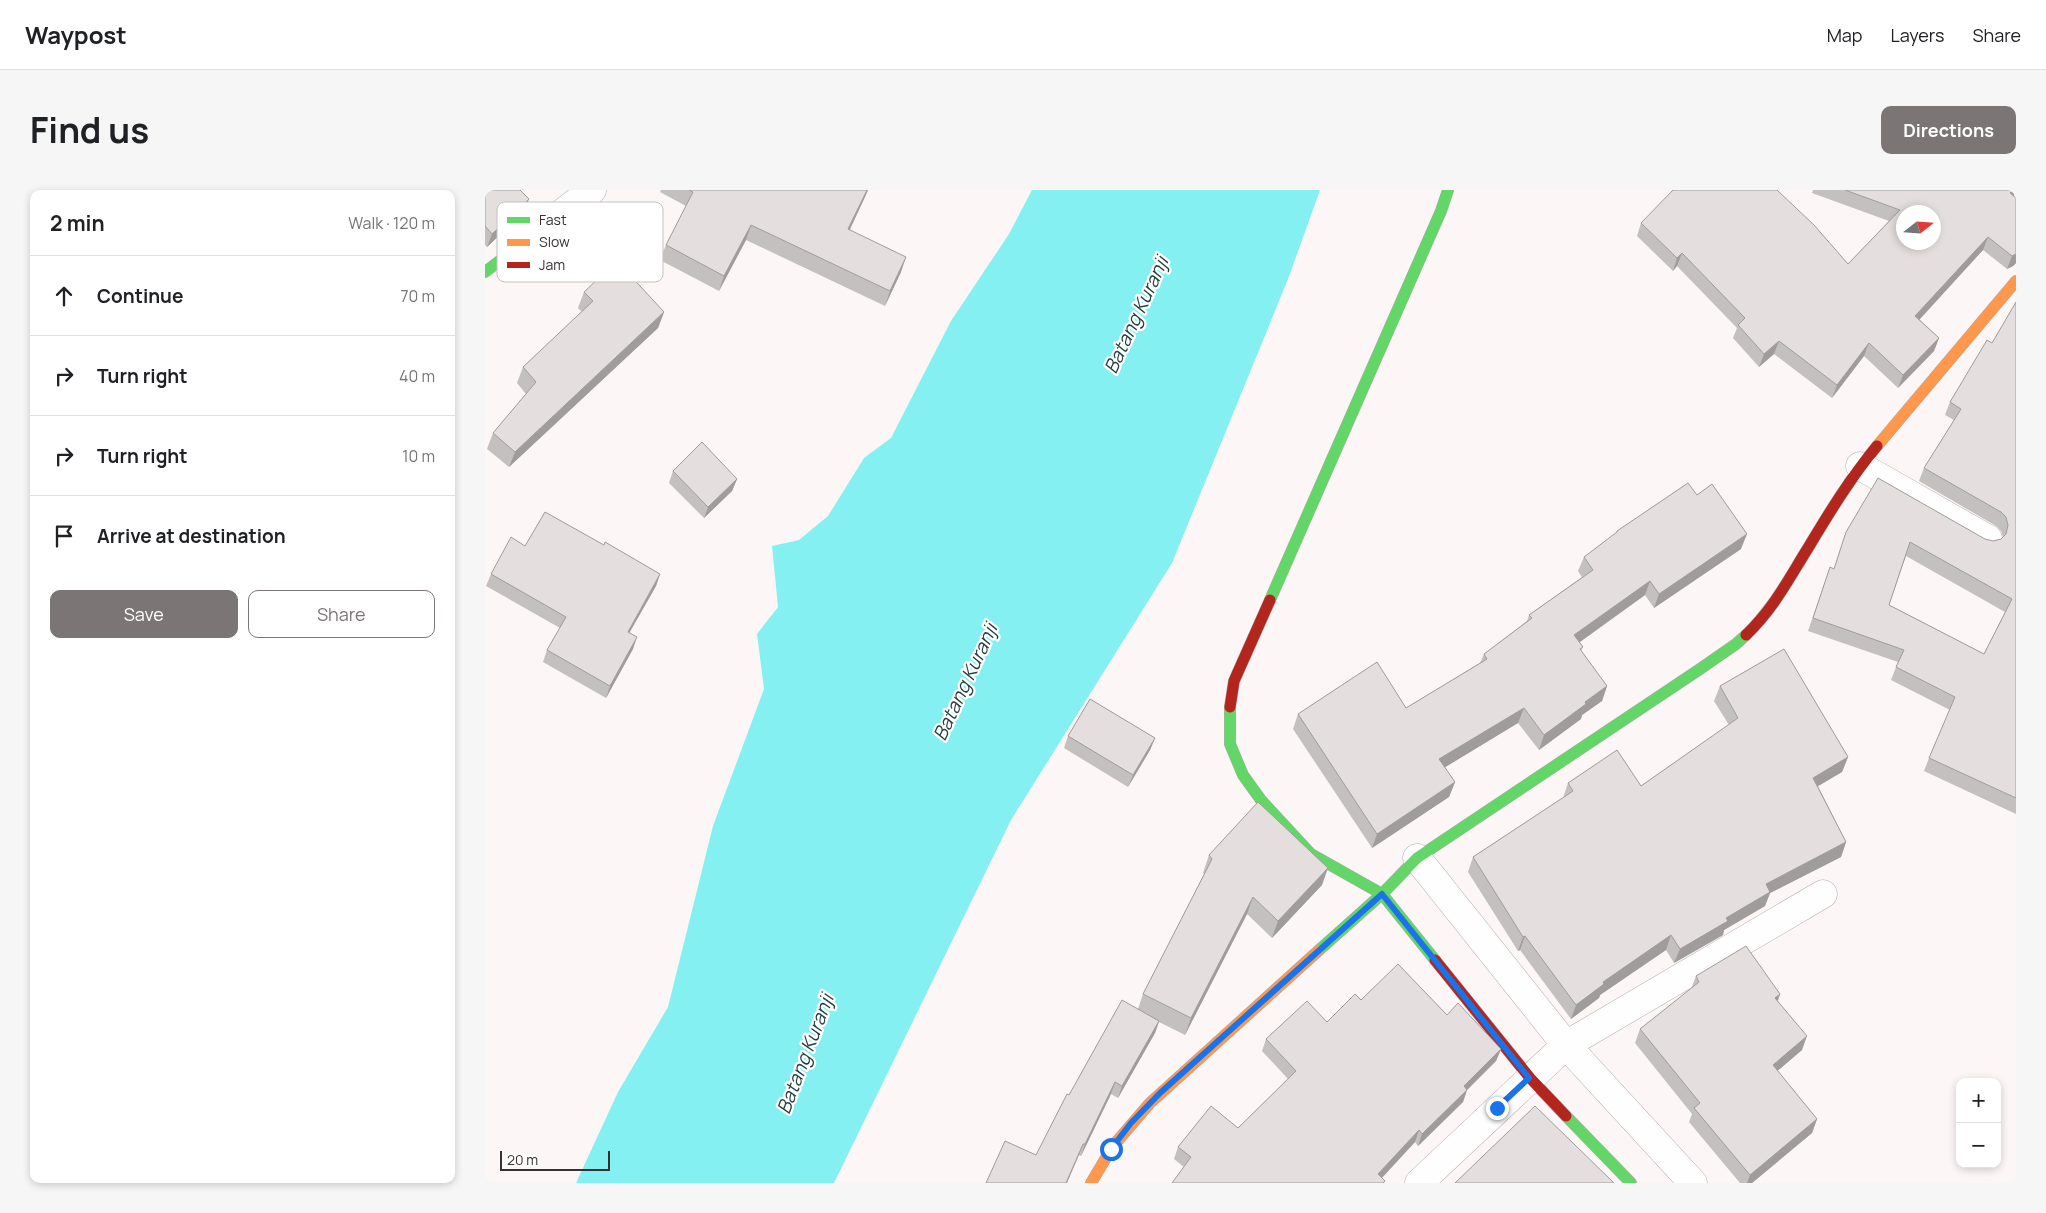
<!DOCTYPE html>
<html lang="en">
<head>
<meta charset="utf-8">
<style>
	:root { --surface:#fff; --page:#f6f6f6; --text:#202124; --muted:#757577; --line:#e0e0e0; --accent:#7c7575 }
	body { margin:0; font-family:Manrope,sans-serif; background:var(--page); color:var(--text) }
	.controls { position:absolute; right:15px; bottom:15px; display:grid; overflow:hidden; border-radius:10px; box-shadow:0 2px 8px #0003 }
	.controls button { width:45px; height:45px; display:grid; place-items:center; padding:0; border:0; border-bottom:1px solid var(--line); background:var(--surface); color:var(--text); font:25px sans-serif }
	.compass { position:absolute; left:1411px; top:15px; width:45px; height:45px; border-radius:50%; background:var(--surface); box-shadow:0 2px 8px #0003; rotate:73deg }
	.scale { position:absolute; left:15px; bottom:12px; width:110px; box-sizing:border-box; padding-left:5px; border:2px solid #373030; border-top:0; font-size:14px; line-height:18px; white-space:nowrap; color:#373030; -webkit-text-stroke:4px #fff; paint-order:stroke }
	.stop { position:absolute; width:15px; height:15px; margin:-11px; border:4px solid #1a73e8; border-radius:50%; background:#fff }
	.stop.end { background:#1a73e8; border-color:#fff; box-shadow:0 1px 5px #0008 }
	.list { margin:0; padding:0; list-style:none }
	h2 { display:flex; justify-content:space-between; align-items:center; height:65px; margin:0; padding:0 20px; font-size:21px }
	h2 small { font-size:16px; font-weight:400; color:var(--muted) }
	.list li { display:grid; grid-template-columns:32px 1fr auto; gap:15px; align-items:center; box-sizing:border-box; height:80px; padding:0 20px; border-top:1px solid var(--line) }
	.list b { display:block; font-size:19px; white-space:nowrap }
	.list em { font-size:16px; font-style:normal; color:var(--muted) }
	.actions { display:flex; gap:10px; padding:15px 20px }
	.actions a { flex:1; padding:11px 0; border:1px solid var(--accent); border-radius:10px; text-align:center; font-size:18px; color:var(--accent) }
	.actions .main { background:var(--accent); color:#fff }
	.icon { flex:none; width:28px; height:28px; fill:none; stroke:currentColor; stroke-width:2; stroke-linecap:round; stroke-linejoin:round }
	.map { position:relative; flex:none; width:1531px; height:993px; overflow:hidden; border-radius:10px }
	header { display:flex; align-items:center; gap:30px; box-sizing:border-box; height:70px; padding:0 25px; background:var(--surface); border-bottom:1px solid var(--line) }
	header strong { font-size:24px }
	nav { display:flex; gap:28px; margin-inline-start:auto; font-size:18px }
	.intro { display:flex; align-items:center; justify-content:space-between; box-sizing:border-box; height:120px; padding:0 30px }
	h1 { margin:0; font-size:35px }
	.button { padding:12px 22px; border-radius:10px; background:var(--accent); color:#fff; font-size:18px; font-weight:700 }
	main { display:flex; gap:30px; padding:0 30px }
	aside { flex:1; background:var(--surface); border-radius:10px; box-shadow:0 2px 8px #0003 }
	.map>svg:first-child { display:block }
	.water { fill:#84f0f1 }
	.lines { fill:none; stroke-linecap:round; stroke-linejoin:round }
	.street-casing { stroke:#b2acac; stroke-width:29 }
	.fast-casing { stroke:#b2acac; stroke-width:12 }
	.slow-casing { stroke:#b2acac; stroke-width:12 }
	.jam-casing { stroke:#b2acac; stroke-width:12 }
	.street { stroke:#fffefe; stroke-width:28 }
	.fast { stroke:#63d668; stroke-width:11 }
	.slow { stroke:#ff974d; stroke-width:11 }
	.jam { stroke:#b3261e; stroke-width:11 }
	.wall { fill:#c4c0bf; fill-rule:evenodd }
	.shaded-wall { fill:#a09c9b }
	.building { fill:#e4dfde; stroke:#a09c9b; fill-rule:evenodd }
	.route { stroke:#1a73e8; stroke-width:6 }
	.labels { text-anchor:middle; stroke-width:4.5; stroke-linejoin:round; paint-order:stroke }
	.water-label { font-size:19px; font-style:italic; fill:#253f3f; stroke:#fff }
	.key { fill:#fff; stroke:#c3c1c1; stroke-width:1 }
	.key-label { font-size:14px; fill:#373030 }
</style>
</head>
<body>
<header>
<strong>Waypost</strong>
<nav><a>Map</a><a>Layers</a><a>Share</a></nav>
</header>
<div class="intro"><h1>Find us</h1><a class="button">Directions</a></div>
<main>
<aside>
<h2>2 min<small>Walk · 120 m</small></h2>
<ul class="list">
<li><svg class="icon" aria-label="ahead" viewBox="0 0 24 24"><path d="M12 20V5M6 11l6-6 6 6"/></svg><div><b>Continue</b></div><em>70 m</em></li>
<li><svg class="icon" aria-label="right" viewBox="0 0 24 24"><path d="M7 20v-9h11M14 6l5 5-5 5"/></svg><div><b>Turn right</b></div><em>40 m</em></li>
<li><svg class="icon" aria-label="right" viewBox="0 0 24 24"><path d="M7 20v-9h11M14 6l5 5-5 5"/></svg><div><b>Turn right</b></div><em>10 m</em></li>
<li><svg class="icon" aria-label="arrive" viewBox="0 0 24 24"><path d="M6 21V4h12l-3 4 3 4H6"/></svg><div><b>Arrive at destination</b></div></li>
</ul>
<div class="actions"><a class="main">Save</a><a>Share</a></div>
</aside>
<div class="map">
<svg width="1531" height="993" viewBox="0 0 1531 993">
	<rect width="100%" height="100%" fill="#fcf6f6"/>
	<path class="water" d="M 547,0 L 835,0 L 803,89 L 687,373 L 526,630 L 349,993 L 91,993 L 133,902 L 183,817 L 228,636 L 279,499 L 272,444 L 293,417 L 287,356 L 314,350 L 343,326 L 379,268 L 406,248 L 466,131 L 524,44 Z"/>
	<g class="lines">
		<defs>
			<path id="street" d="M 46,47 L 107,0
				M 1375,276 L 1503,349
				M 932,668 L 1081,855 L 1208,993
				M 934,993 L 1081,855 L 1338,704"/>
			<path id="fast" d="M 0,82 L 46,47
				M 785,410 L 956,21 L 963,0
				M 745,517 L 745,554 L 758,585 L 776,610 L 826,664 L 897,704 L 950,770
				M 833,761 L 897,704 L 932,668 L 1215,479 L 1251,454 L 1261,445
				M 1081,926 L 1146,993"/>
			<path id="slow" d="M 1392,256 L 1531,91
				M 606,993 L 628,956 L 665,913 L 833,761"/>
			<path id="jam" d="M 1261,445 C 1289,418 1303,390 1323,358 C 1344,323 1366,287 1392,256
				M 745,517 L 749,491 L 785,410
				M 950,770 L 1045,888 L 1081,926"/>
		</defs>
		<use href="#street" class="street-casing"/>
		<use href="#fast" class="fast-casing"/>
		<use href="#slow" class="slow-casing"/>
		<use href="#jam" class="jam-casing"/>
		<use href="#street" class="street"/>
		<use href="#fast" class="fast"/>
		<use href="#slow" class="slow"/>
		<use href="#jam" class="jam"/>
	</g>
	<path class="wall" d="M 0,0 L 39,22 L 2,57 L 0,55 Z
		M 176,0 L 383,0 L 365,39 L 416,82 L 400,116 L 261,50 L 234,101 L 175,70 L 181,55 L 201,16 L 175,2 Z
		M 1328,0 L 1531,0 L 1529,6 L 1531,8 L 1531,73 L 1528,76 L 1522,79 L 1498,60 L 1434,129 L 1454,148 L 1449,161 L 1413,198 L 1379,166 L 1347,208 L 1289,164 L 1274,177 L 1248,148 L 1252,138 L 1192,76 L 1188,81 L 1152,46 L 1156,33 L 1363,74 L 1404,31 L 1327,3 Z
		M 99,102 L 179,122 L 173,138 L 24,277 L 2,259 L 8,243 L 41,204 L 32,193 L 38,177 L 97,122 L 93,118 Z
		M 1531,112 L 1531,624 L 1439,581 L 1444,568 L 1465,520 L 1406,490 L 1413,472 L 1323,441 L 1345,377 L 1349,379 L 1361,342 L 1500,349 L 1508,351 L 1516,349 L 1518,347 L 1516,341 L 1511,336 L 1434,291 L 1439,278 L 1469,230 L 1460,225 L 1465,212 L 1507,153 ZM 1421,366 L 1520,422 L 1499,464 L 1404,415 Z
		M 188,281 L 252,289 L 247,301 L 219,328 L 184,293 Z
		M 1212,305 L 1256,359 L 1169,418 L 1160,405 L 1094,452 L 1098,457 L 1096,461 L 1122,496 L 1117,511 L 1097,525 L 1096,529 L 1054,560 L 1033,533 L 960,577 L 970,592 L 964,607 L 887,658 L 808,539 L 813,524 L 921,518 L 995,473 L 999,464 L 1042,431 L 1044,425 L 1097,387 L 1093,381 L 1099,367 L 1131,344 L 1132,341 Z
		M 119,355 L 175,384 L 171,396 L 144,443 L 148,459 L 121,508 L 58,472 L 62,460 L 75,438 L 1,396 L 6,384 Z
		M 1235,496 L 1363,567 L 1357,582 L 1333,596 L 1361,652 L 1356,667 L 1285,703 L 1280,716 L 1239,740 L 1238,745 L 1189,773 L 1181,760 L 1115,805 L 1114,808 L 1086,829 L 1035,760 L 1033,761 L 983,682 L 988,667 L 1078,608 L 1083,593 L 1156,596 L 1244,535 L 1229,511 Z
		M 583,546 L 670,548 L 665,560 L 643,597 L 579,558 Z
		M 724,665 L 837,695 L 787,748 L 762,724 L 700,845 L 674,832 L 670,843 L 633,908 L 626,904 L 596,966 L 594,965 L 551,965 L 584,905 L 653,819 L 658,804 L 720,684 L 718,683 Z
		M 1211,786 L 1295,804 L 1293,811 L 1317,860 L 1292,881 L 1332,929 L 1327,943 L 1267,993 L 1255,993 L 1204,932 L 1207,924 L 1150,853 L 1155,839 L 1206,799 Z
		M 876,810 L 962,825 L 1016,859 L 1011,871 L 982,900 L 978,912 L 933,956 L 930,952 L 897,988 L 900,991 L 899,993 L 687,993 L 699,977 L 689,969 L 693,957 L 753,938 L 803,889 L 777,861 L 781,849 L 842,832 Z"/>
	<path class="shaded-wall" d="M 382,0 L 383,0 L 380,7 L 358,54 L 363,39 Z
		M 1528,0 L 1531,0 L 1531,3 L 1520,16 L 1525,3 Z
		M 44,9 L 39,22 L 2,57 L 7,44 Z
		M 266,35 L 261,50 L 234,101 L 239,86 Z
		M 1503,47 L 1498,60 L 1426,139 L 1430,126 Z
		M 1197,63 L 1192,76 L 1188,81 L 1192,68 Z
		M 1531,64 L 1531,73 L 1528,76 L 1522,79 L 1527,66 Z
		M 421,67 L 416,82 L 400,116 L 405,101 Z
		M 179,122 L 173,138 L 24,277 L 30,262 Z
		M 1454,148 L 1449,161 L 1413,198 L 1418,185 Z
		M 1294,151 L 1289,164 L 1274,177 L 1279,164 Z
		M 1384,153 L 1379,166 L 1347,208 L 1352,195 Z
		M 252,289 L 247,301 L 219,328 L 223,317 Z
		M 1262,344 L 1256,359 L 1169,418 L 1174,404 Z
		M 175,384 L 171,396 L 138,454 L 143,442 Z
		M 1165,391 L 1160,405 L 1084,460 L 1089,445 Z
		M 152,447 L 148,459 L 121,508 L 125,496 Z
		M 1122,496 L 1117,511 L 1097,525 L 1096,529 L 1054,560 L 1059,545 L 1100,512 Z
		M 1039,518 L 1033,533 L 949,584 L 954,569 Z
		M 670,548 L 665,560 L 643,597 L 648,585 Z
		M 1363,567 L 1357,582 L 1323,602 L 1328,588 Z
		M 970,592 L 964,607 L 887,658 L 892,644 Z
		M 1361,652 L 1356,667 L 1285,703 L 1280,716 L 1239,740 L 1238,745 L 1189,773 L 1195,759 L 1241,728 L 1281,694 Z
		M 843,678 L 837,695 L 787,748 L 793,731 Z
		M 768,707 L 762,724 L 700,845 L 706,828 Z
		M 1186,745 L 1181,760 L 1115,805 L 1114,808 L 1086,829 L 1091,815 L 1118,792 Z
		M 1040,746 L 1035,760 L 1033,761 L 1038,747 Z
		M 1295,804 L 1290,818 L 1290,808 Z
		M 674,831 L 670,843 L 633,908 L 637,896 Z
		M 1322,846 L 1317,860 L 1283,889 L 1288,875 Z
		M 1016,859 L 1011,871 L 978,904 L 982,900 L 978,912 L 933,956 L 937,944 L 979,896 Z
		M 630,892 L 626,904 L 596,966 L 600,954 Z
		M 1332,929 L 1327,943 L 1267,993 L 1262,993 L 1265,985 Z
		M 934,940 L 930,952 L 892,993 L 893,984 Z
		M 598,954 L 594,965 L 582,993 L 581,993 Z"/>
	<path class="building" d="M 0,0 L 35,0 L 44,9 L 7,44 L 0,36 Z
		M 204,0 L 382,0 L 363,39 L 421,67 L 405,101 L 266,35 L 239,86 L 181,55 L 208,2 Z
		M 1188,0 L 1292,0 L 1329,35 L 1363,74 L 1415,20 L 1360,0 L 1528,0 L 1525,3 L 1531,8 L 1531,64 L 1527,66 L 1503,47 L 1430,126 L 1454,148 L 1418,185 L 1384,153 L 1352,195 L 1294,151 L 1279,164 L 1253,135 L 1260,128 L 1197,63 L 1192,68 L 1156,33 ZM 1418,22 L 1448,22 L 1448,52 L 1418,52 Z
		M 132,71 L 179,122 L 30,262 L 8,243 L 51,192 L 38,177 L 108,111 L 99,102 Z
		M 1531,112 L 1531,608 L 1444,568 L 1470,507 L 1411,477 L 1419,460 L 1328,428 L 1345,377 L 1349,379 L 1361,342 L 1393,288 L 1500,349 L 1508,351 L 1516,349 L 1521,344 L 1523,335 L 1521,327 L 1516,322 L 1439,278 L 1476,219 L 1465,212 L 1502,150 L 1507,153 ZM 1425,352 L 1527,409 L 1499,464 L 1404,415 Z
		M 217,252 L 252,289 L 223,317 L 188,281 Z
		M 1203,293 L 1212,305 L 1227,294 L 1262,344 L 1174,404 L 1165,391 L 1089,445 L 1098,457 L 1095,459 L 1122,496 L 1100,512 L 1101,514 L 1059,545 L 1039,518 L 954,569 L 970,592 L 892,644 L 813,524 L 892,472 L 921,518 L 1002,469 L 999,464 L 1047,428 L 1044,425 L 1108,380 L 1099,367 L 1132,342 L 1132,341 Z
		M 60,322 L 119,355 L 120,352 L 175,384 L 143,442 L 152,447 L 125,496 L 62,460 L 81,427 L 6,384 L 26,347 L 40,356 Z
		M 1299,459 L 1363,567 L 1328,588 L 1361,652 L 1281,694 L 1285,702 L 1241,728 L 1243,731 L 1195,759 L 1186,745 L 1118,792 L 1119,794 L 1091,815 L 1040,746 L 1038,747 L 988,667 L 1088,601 L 1083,593 L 1132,560 L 1156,596 L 1253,528 L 1235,496 Z
		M 605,509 L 670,548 L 648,585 L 583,546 Z
		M 773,612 L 843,678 L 793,731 L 768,707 L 706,828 L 658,804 L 727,669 L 724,665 Z
		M 1261,756 L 1295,804 L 1290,808 L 1322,846 L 1288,875 L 1332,929 L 1265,985 L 1209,918 L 1215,913 L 1155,839 L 1214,792 L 1211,786 Z
		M 913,774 L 962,825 L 973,813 L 1016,859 L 979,896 L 982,900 L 937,944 L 934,940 L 893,984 L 900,991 L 898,993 L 687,993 L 706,967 L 693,957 L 726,916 L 753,938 L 811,881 L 781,849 L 822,811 L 842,832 L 870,804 L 876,810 Z
		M 637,810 L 674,831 L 637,896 L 630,892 L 600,954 L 598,954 L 581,993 L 501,993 L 520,951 L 551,965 L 582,904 L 584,905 Z
		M 1050,916 L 1129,993 L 970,993 Z"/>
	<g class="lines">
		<path class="route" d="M 626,959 L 646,933 L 675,903 L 897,704 L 1044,888 L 1012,918"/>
	</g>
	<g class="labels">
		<g class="water-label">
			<text transform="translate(651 125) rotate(-65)" y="7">Batang Kuranji</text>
			<text transform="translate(480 492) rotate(-65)" y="7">Batang Kuranji</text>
			<text transform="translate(320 864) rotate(-69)" y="7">Batang Kuranji</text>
		</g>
	</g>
	<rect x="12" y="12" width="166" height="80" rx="8" class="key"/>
	<rect x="22" y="27" width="23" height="6" fill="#63d668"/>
	<rect x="22" y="49" width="23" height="7" fill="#ff974d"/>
	<rect x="22" y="72" width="23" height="6" fill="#b3261e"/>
	<g class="key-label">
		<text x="54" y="35">Fast</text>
		<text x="54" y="57">Slow</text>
		<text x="54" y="80">Jam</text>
	</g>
</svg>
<div class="controls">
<button>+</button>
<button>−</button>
</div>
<svg class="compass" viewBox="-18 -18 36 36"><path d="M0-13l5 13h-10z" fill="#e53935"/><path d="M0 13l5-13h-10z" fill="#757577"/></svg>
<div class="scale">20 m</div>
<div class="stop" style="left:626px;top:959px"></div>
<div class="stop end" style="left:1012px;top:918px"></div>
</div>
</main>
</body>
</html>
